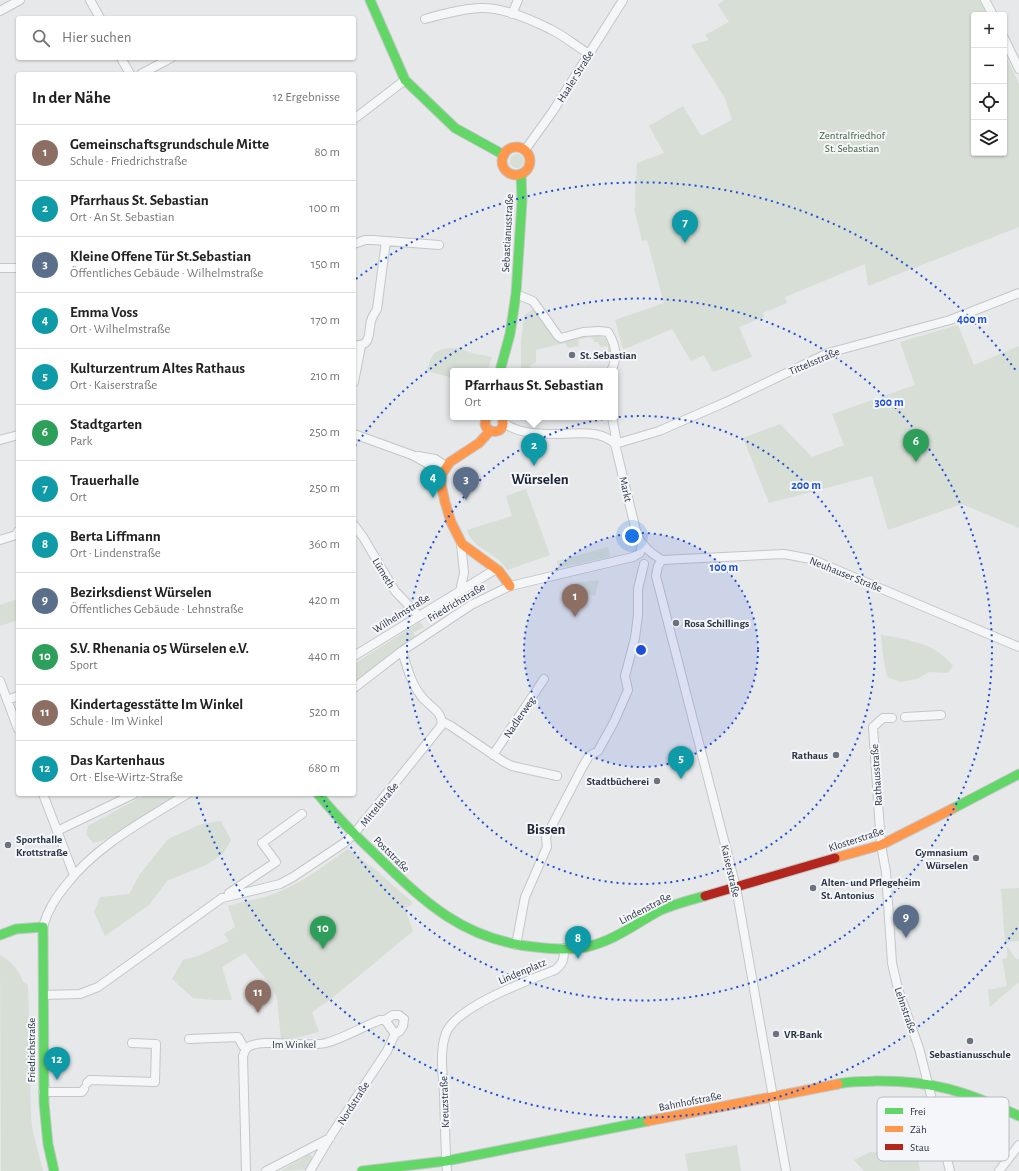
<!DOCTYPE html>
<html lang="de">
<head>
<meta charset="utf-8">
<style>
	:root { --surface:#fff; --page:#f6f6f6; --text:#222; --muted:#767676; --line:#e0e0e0; --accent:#7c3aed }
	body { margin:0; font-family:"Alegreya Sans",sans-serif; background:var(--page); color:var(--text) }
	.controls { position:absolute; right:12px; top:12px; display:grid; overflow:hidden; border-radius:4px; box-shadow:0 1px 3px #0004 }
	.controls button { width:36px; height:36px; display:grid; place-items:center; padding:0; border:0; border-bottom:1px solid var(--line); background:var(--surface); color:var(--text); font:20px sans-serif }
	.you { position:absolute; left:632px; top:536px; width:14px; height:14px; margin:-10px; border:3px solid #fff; border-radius:50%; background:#1a73e8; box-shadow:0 0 0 6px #1a73e833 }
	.badge { display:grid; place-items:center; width:26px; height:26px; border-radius:50%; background:var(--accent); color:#fff; font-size:13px; font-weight:700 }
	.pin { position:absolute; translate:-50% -33px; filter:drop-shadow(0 1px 2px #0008) }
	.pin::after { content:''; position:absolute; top:21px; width:14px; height:12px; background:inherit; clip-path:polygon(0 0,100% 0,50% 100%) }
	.popup { position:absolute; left:450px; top:368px; width:168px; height:52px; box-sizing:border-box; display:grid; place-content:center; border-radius:4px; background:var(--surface); filter:drop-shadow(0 1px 3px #0005); font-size:13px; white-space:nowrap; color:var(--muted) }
	.popup b { font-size:15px; color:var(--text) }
	.popup::after { content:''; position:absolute; left:50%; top:100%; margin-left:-8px; border:8px solid transparent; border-top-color:var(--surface) }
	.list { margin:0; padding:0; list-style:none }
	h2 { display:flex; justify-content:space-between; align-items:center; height:52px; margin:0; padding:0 16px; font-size:17px }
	h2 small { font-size:13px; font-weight:400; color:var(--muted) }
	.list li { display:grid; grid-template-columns:26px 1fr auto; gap:12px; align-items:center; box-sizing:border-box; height:56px; padding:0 16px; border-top:1px solid var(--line) }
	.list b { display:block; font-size:15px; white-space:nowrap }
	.list p { margin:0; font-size:13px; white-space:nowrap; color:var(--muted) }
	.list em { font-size:13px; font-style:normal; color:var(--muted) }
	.icon { flex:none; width:22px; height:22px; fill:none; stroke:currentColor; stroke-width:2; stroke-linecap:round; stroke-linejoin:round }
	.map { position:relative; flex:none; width:1019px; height:1171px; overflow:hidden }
	.search { position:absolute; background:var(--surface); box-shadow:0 1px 3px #0004; left:16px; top:16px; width:340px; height:44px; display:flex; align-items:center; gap:10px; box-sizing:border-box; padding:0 14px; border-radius:4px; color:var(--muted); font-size:15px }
	.panel { position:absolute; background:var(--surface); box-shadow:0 1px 3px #0004; left:16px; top:72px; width:340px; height:724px; border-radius:4px }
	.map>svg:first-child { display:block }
	.green { fill:#d6ded6 }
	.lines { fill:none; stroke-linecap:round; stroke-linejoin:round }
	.street-casing { stroke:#c4c6c8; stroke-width:10 }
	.fast-casing { stroke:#c4c6c8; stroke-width:11 }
	.slow-casing { stroke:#c4c6c8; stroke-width:11 }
	.jam-casing { stroke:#c4c6c8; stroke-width:11 }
	.street { stroke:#f5f6f7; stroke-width:8 }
	.fast { stroke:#63d668; stroke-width:9 }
	.slow { stroke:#ff974d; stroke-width:9 }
	.jam { stroke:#b3261e; stroke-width:9 }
	.ring { fill:none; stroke:#1d4ed8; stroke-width:2; stroke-dasharray:2 4 }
	.poi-dot { fill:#6c737f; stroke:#f4f6f9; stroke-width:1.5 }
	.labels { text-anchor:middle; stroke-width:4; stroke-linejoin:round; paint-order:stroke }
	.street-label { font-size:11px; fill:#2b3445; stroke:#f4f6f9 }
	.park-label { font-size:11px; fill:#3f6138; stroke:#f4f6f9 }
	.poi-label { font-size:11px; font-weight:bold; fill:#2b3445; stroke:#f4f6f9; text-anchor:start }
	.district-label { font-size:15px; font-weight:bold; fill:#1d2536; stroke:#f4f6f9 }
	.key { fill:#f4f6f9; stroke:#b8bcc3; stroke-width:1 }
	.key-label { font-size:11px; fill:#2b3445 }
	.centre { fill:#1d4ed8; stroke:#f4f6f9; stroke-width:2 }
	.ring-label { font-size:12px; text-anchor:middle; font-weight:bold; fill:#1d4ed8; stroke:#f4f6f9; stroke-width:4; stroke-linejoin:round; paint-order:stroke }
</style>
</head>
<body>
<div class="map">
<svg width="1019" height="1171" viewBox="0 0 1019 1171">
	<rect width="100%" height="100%" fill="#e6e8ea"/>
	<path class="green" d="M 724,0 L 980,0 L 987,15 L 974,15 L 974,153 L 1004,153 L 1004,52 L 1019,84 L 1019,227 L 868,286 L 865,264 L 785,297 L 787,303 L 763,313 L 764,317 L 739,327 L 752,357 L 713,372 L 704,355 L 691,361 L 672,329 L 630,347 L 623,349 L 615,320 L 664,303 L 647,240 L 642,241 L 634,209 L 636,207 L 635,196 L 637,163 L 664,153 L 649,126 L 683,106 L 701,136 L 732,120 L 725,98 L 691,45 L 709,40 L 705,35 L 729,22 L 718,5 Z
		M510 161a7 7 0 1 1 14 0a7 7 0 1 1-14 0Z
		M 534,308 L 556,337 C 569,335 599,330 608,341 C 611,344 611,349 611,353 L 608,353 L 608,346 L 600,347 L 598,342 L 594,342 L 594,339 L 588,337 L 578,340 L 579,346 L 568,348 L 565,343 L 536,350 L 536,362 L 530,365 L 531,371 L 521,371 L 521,342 L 524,316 Z
		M 958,325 L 974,365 L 1019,346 L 1019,528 L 962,504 L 888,530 L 872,476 L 769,503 L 743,438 L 780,424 L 812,457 L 844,445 L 832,414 L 915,385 L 900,342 Z
		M 458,348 L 475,354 L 492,357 L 487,371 L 453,371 L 453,378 L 427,371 C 433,349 436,349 458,348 Z
		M 526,489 L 550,555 L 507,570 C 498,553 472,549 467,530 L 512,516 L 506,496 Z
		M 608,547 L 610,557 L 558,568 L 557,561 Z
		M 599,580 L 595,596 L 574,590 L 575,583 Z
		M 18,599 L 18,620 L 0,626 L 0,605 Z
		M 420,622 L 424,627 L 413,633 L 416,637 L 381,662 L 354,685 L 354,664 Z
		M 881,635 C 907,639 937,644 953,666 L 948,673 L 929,672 L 917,679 L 901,682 L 887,677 L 883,656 Z
		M 146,794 L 178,794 L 102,841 L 93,843 L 86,834 L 88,826 Z
		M 221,821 L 231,840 L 223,854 L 206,865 L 167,881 L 149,905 L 105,936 L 94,912 L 100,897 L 129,894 L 140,874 L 168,839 L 201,824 Z
		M 348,849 L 377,871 L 412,902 L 412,905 L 405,908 L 413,931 L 331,999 L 312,1012 L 319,1032 L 296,1038 L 281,1039 L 277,998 L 270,984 L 245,953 L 222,967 L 232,1000 L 213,1000 L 193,998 L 172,979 L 183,960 L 198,956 L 229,941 L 224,934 L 235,927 L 228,906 C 244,901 261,899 276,893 C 302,883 325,865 348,849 Z
		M 1019,888 L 1019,941 L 1005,942 L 1001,889 Z
		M 1007,946 L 1016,959 L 1019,959 L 1019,982 L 990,1007 L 988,990 L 1007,986 L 1002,959 L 1007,958 Z
		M 0,955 C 10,960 20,971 23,982 L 28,985 L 31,1118 L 33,1132 L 43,1171 L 1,1171 Z
		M 737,1145 L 741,1171 L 688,1171 L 685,1154 Z
		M 907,1147 L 918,1157 L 920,1171 L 864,1171 L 854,1160 L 870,1152 L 891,1154 Z
		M 308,1155 L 311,1155 L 312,1158 L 305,1170 L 280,1171 Z"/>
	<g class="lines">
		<defs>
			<path id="street" d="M 90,0 L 100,18
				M 985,0 L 993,15
				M 0,11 L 20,0
				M 512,14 L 518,0
				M 425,19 C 443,14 461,9 480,8 C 502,7 530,19 550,29 C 563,35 576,46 589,54
				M 1004,38 L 1019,69
				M 121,58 L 130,74
				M 141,74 L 171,58
				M 354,119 L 405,80
				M 525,150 L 553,111 L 623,0
				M 354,244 L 365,240 L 373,240 L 439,245
				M 0,268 L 18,268
				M 516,294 L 533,301 L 558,336 L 561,338 L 583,332 L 599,331 L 608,332 C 616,345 618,358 611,371
				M 354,345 C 372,347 368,333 371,321 C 372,316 375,313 377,309 L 386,241
				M 354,382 L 361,346
				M 612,417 L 617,443
				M 504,423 C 519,434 540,434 558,434 C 577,434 600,429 615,444 L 637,535 C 643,547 651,553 662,560
				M 354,434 L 412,455 L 443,472
				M 0,440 L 18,435
				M 615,444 L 659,431 L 726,402 L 828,353 L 950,320 L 1019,293
				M 418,456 L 435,459 L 446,466
				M 354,525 L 363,537 L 395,591 L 419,616
				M 0,540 L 16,535 L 18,531
				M 662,560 L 658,566 L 656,576 L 736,887 L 786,1171
				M 662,560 L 784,554 L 811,559 L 1019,647
				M 460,591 L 464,573 L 461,544
				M 354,656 L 496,569
				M 0,681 L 18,729
				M 354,688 L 402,651 L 471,605 L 510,586 L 633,557 L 640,553 L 642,544
				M 7,700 L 18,696
				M 905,717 L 941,715
				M 892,718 L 883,718 L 873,727 L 881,845 L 886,872 L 892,963 L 898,989 L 919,1048 L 950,1171
				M 443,722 L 451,726 L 504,762 L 512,766 L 557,776
				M 493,755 L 544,679
				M 43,794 L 74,875
				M 57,831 L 134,794
				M 229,893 L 276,862 L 262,843 L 302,814
				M 43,927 C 48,909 55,899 66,885 C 98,844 144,821 187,794
				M 516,945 L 525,897 L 547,847 L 546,837 L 583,766 L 589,756 L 598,751 L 614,722 L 628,690 L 625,676 L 635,638 L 638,615 L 638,589 L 644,564
				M 43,995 L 80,994 L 98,987 L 222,898 L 280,884 L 293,877 L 344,843 L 354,834 L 441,726 C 445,713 429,706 422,697 C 411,684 407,667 402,651
				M 189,1039 L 238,1037 L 243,1046 L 247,1048
				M 87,1083 L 90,1080 L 155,1082 L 156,1044 L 132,1043
				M 43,1092 L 82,1092 L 84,1089
				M 246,1171 L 243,1056 C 244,1054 245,1050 247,1048 C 258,1037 309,1048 326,1043 C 344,1038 362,1027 380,1020 L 385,1020
				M 266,1171 L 330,1138
				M 310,1171 L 330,1137 L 387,1051 L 395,1034 L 400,1031 L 403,1026 L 404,1019 L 399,1015 L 393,1015 L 385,1020 L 395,1034
				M 447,1171 C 445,1146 445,1120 444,1094 C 443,1075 439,1052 446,1033 C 457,1006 529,980 555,970 C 564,963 564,958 564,948
				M 999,1171 L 1019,1145"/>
			<path id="fast" d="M 370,0 L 405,80 L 455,128 L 504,155
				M 500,371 L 510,334 L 516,294 L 522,201 L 521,174
				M 318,794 C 336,816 356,836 376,855 C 425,903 464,940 535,947 C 551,949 570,950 586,947 C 614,941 635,924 659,911 C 674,904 690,900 705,896
				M 952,809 L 1019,774
				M 0,935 L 16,929 L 43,927 L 44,1103 L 48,1144 L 54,1171
				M 838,1084 C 850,1081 863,1082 875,1081 C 933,1080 967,1092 1019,1116
				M 362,1171 L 446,1161 L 648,1121"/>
			<path id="slow" d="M502 161a14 14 0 1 1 28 0a14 14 0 1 1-28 0Z
				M 487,417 C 486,419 485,421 485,424 C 486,434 508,436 502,417
				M 490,431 L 479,443 L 450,462 L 442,474 L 441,484 L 445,502 L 451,522 L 462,544 L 499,571 L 510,586
				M 835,858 L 881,845 L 952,809
				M 648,1121 L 838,1084"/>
			<path id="jam" d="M 705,896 L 835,858"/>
		</defs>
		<use href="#street" class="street-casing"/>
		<use href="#fast" class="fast-casing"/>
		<use href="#slow" class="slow-casing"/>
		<use href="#jam" class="jam-casing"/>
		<use href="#street" class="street"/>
		<use href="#fast" class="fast"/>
		<use href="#slow" class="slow"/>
		<use href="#jam" class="jam"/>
	</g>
	<circle cx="641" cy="650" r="117" fill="#1d4ed8" fill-opacity=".12"/>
	<g class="ring">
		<circle cx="641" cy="650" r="117"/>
		<circle cx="641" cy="650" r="234"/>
		<path d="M355 446A351 351 0 1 1 322 796"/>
		<path d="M1017 928A468 468 0 0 1 196 795M356 279A468 468 0 0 1 1017 372"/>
	</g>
	<g class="poi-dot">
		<circle cx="572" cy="355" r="4"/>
		<circle cx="676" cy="623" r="4"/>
		<circle cx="836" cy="755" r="4"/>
		<circle cx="657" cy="781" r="4"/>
		<circle cx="8" cy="845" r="4"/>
		<circle cx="976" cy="858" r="4"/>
		<circle cx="813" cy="888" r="4"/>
		<circle cx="776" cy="1034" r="4"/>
		<circle cx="970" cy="1041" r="4"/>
	</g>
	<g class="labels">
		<g class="street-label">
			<text transform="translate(575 76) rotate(-58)" y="4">Haaler Straße</text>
			<text transform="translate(507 233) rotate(-87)" y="4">Sebastianusstraße</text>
			<text transform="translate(814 361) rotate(-23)" y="4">Tittelsstraße</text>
			<text transform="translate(626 489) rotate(77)" y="4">Markt</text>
			<text transform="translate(384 573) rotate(59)" y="4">Lümeth</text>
			<text transform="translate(846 574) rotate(22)" y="4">Neuhauser Straße</text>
			<text transform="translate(456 602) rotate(-31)" y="4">Friedrichstraße</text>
			<text transform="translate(401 613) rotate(-32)" y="4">Wilhelmstraße</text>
			<text transform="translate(519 717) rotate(-56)" y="4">Nadlerweg</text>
			<text transform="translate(876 775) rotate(-94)" y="4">Rathausstraße</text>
			<text transform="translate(379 804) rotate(-51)" y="4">Mittelstraße</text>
			<text transform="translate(856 839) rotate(-18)" y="4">Klosterstraße</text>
			<text transform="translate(392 854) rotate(45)" y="4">Poststraße</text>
			<text transform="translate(731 871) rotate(77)" y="4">Kaiserstraße</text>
			<text transform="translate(645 908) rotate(-27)" y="4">Lindenstraße</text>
			<text transform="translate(522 971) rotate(-23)" y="4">Lindenplatz</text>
			<text transform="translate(906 1010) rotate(71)" y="4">Lehnstraße</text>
			<text x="294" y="1048">Im Winkel</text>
			<text transform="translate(31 1050) rotate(-90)" y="4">Friedrichstraße</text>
			<text transform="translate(690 1101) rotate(-11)" y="4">Bahnhofstraße</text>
			<text transform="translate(444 1102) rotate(-92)" y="4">Kreuzstraße</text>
			<text transform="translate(353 1103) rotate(-57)" y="4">Nordstraße</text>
		</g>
		<g class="park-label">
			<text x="852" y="139">Zentralfriedhof<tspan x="852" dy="13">St. Sebastian</tspan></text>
		</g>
		<g class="poi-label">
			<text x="580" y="359">St. Sebastian</text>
			<text x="684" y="627">Rosa Schillings</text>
			<text x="828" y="759" text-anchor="end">Rathaus</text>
			<text x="649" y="785" text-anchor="end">Stadtbücherei</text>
			<text x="16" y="843">Sporthalle<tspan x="16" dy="13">Krottstraße</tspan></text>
			<text x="968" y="856" text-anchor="end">Gymnasium<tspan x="968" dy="13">Würselen</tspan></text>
			<text x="821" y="886">Alten- und Pflegeheim<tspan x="821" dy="13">St. Antonius</tspan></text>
			<text x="784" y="1038">VR-Bank</text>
			<text x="970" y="1058" text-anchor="middle">Sebastianusschule</text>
		</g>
		<g class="district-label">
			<text x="540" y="484">Würselen</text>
			<text x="546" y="834">Bissen</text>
		</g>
	</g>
	<rect x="877" y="1097" width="132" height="64" rx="6" class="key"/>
	<rect x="885" y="1108" width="18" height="6" fill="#63d668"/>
	<rect x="885" y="1126" width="18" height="6" fill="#ff974d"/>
	<rect x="885" y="1144" width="18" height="6" fill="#b3261e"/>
	<g class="key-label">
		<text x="910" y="1115">Frei</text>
		<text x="910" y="1133">Zäh</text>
		<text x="910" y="1151">Stau</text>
	</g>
	<circle cx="641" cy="650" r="6" class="centre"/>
	<g class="ring-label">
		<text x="972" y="323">400 m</text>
		<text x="889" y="406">300 m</text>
		<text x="806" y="489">200 m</text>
		<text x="724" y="571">100 m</text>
	</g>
</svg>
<div class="controls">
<button>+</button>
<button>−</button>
<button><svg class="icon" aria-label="locate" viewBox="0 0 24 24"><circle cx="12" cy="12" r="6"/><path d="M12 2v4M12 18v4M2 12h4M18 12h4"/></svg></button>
<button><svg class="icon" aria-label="layers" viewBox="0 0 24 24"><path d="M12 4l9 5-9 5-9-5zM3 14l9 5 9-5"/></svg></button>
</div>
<div class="you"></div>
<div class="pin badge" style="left:575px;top:617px;background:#8d6e63">1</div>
<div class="pin badge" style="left:534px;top:466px;background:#0f9aa8">2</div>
<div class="popup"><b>Pfarrhaus St. Sebastian</b>Ort</div>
<div class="pin badge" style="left:466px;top:500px;background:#5c6f8a">3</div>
<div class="pin badge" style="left:433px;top:498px;background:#0f9aa8">4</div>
<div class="pin badge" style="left:681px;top:779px;background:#0f9aa8">5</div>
<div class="pin badge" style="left:916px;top:462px;background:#2e9e5b">6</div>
<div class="pin badge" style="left:685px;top:243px;background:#0f9aa8">7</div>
<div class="pin badge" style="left:578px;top:959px;background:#0f9aa8">8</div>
<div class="pin badge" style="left:906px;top:938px;background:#5c6f8a">9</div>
<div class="pin badge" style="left:323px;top:949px;background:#2e9e5b">10</div>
<div class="pin badge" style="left:258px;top:1013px;background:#8d6e63">11</div>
<div class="pin badge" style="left:57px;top:1080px;background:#0f9aa8">12</div>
<div class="search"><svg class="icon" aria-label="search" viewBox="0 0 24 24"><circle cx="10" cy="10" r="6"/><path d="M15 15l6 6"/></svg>Hier suchen</div>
<section class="panel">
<h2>In der Nähe<small>12 Ergebnisse</small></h2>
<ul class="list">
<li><span class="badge" style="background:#8d6e63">1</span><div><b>Gemeinschaftsgrundschule Mitte</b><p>Schule · Friedrichstraße</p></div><em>80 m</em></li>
<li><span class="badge" style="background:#0f9aa8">2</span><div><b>Pfarrhaus St. Sebastian</b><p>Ort · An St. Sebastian</p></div><em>100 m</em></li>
<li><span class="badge" style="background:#5c6f8a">3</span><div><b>Kleine Offene Tür St.Sebastian</b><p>Öffentliches Gebäude · Wilhelmstraße</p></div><em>150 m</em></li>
<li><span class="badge" style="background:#0f9aa8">4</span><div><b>Emma Voss</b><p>Ort · Wilhelmstraße</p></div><em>170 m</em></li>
<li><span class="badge" style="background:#0f9aa8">5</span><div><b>Kulturzentrum Altes Rathaus</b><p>Ort · Kaiserstraße</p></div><em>210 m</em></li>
<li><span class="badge" style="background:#2e9e5b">6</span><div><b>Stadtgarten</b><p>Park</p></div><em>250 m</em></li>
<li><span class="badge" style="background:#0f9aa8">7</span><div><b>Trauerhalle</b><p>Ort</p></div><em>250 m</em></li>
<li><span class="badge" style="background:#0f9aa8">8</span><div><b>Berta Liffmann</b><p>Ort · Lindenstraße</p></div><em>360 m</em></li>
<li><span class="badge" style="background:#5c6f8a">9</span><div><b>Bezirksdienst Würselen</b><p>Öffentliches Gebäude · Lehnstraße</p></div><em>420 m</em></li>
<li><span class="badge" style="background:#2e9e5b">10</span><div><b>S.V. Rhenania 05 Würselen e.V.</b><p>Sport</p></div><em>440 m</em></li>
<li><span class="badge" style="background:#8d6e63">11</span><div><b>Kindertagesstätte Im Winkel</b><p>Schule · Im Winkel</p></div><em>520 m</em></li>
<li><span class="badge" style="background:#0f9aa8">12</span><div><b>Das Kartenhaus</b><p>Ort · Else-Wirtz-Straße</p></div><em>680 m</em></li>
</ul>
</section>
</div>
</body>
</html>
